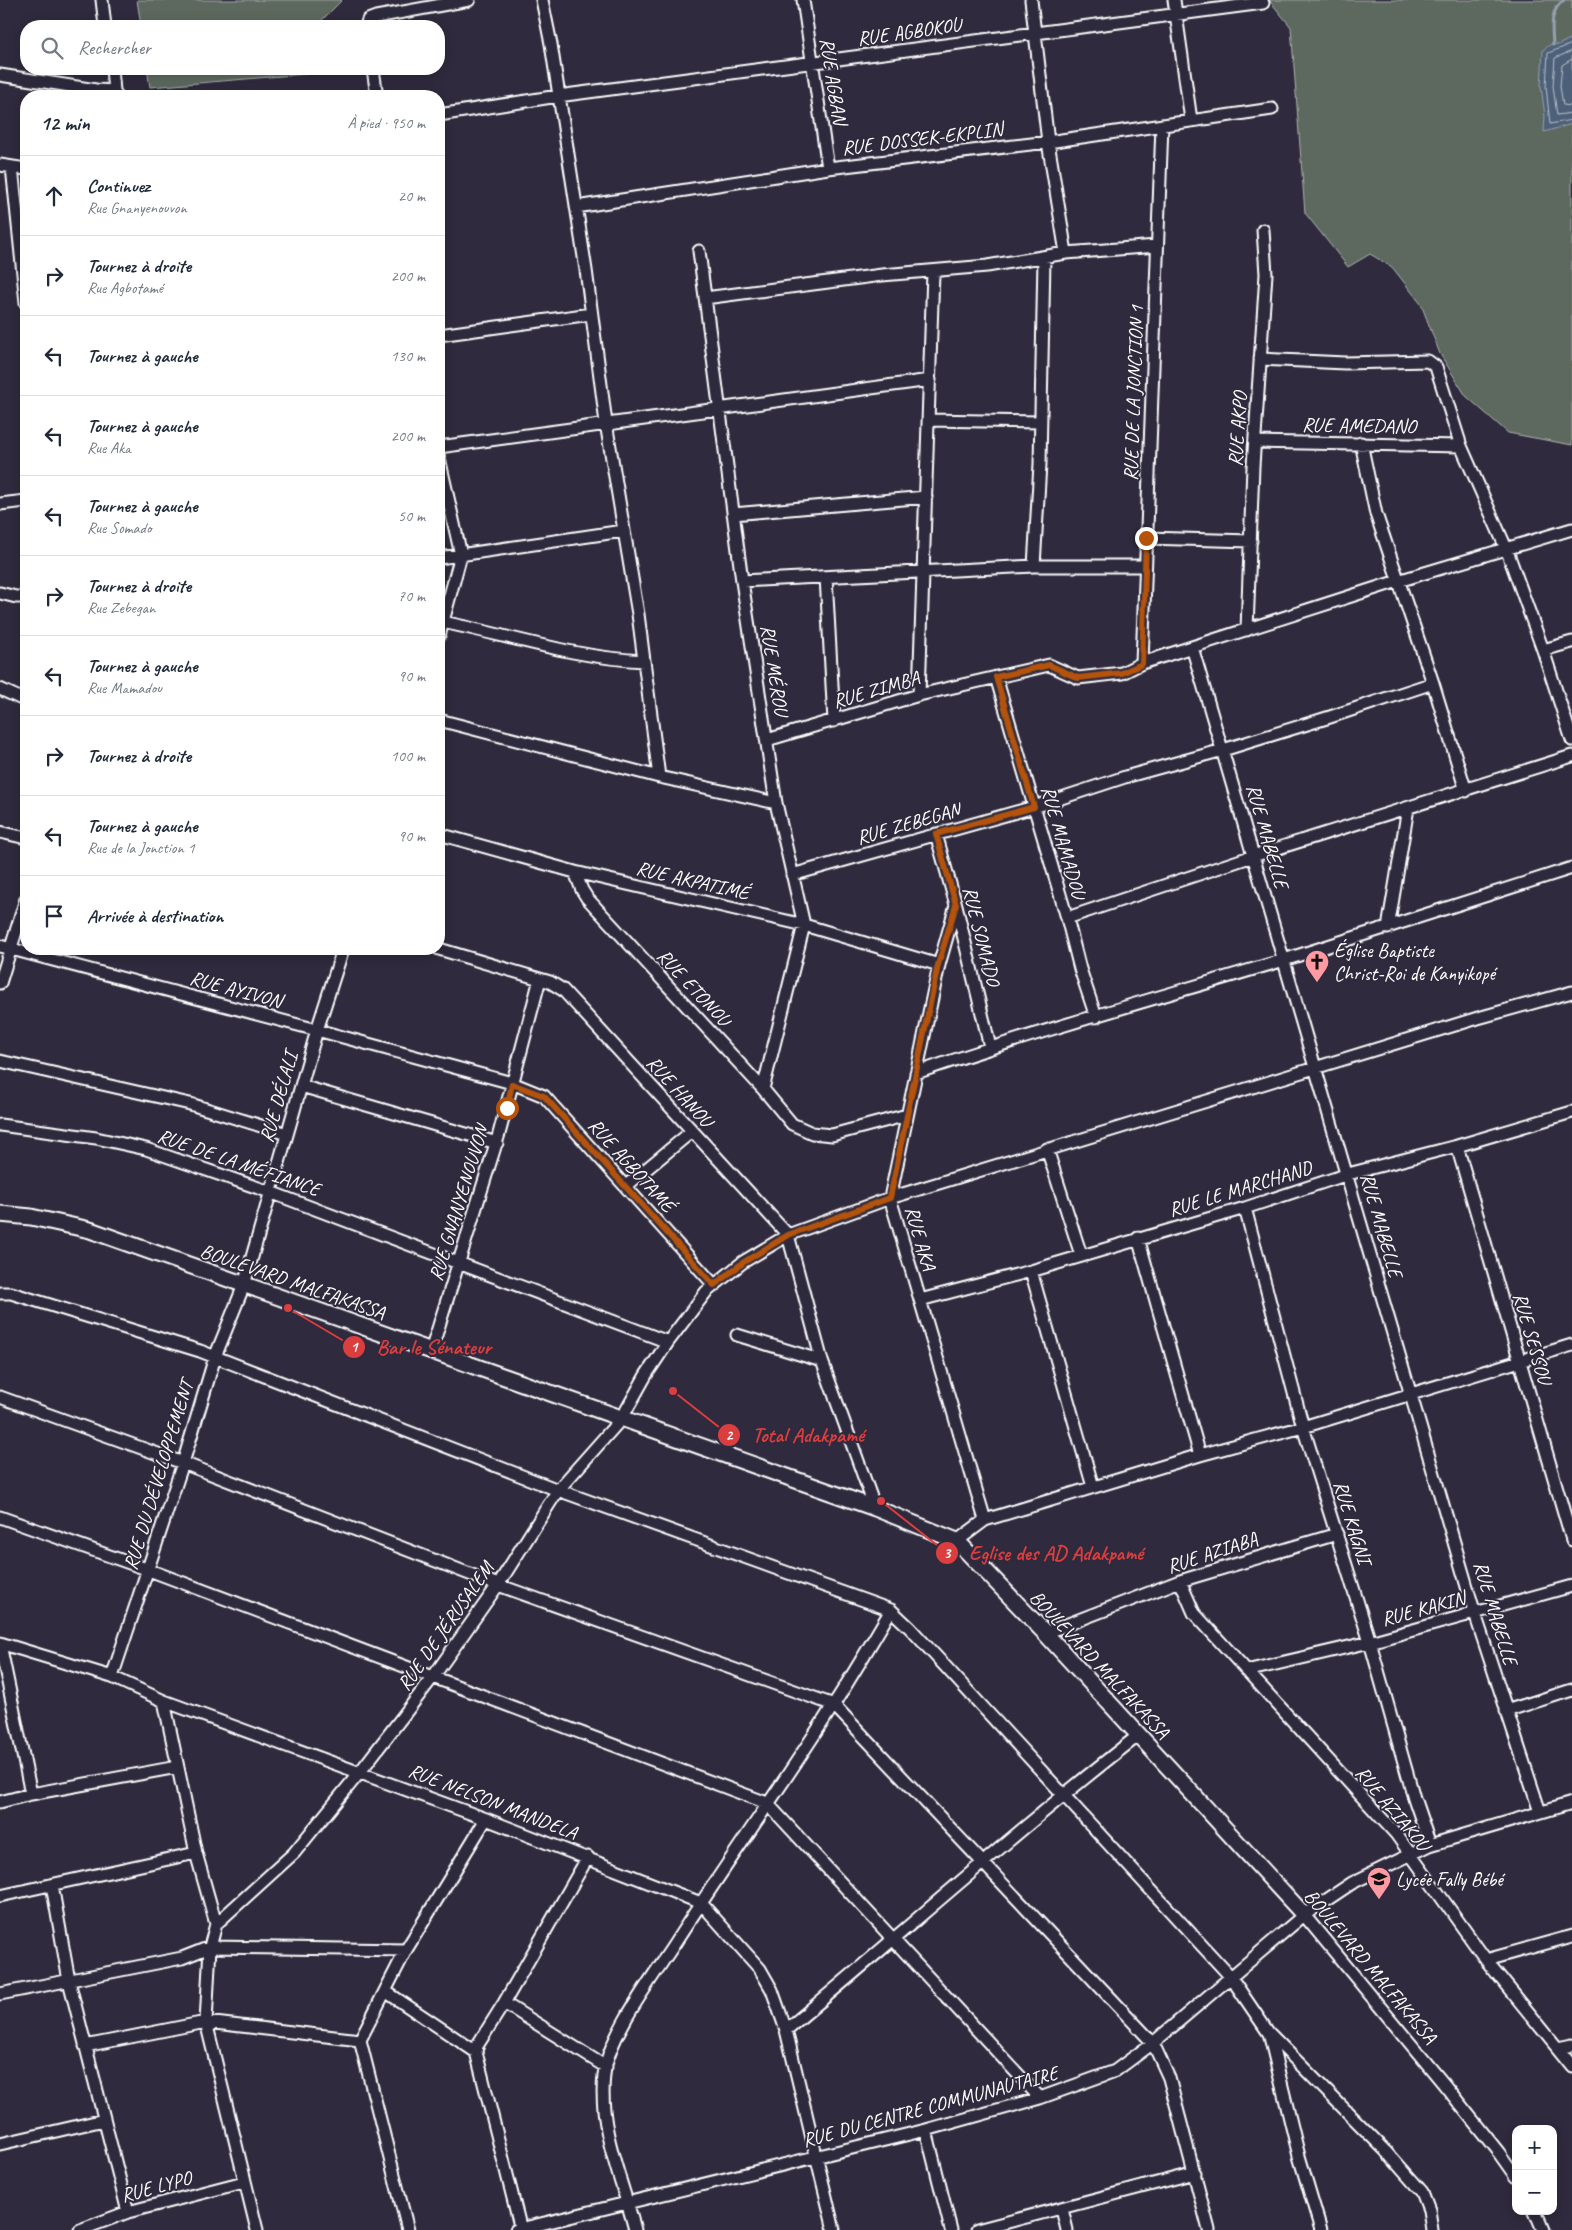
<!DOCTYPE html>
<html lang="fr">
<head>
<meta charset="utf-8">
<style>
	:root { --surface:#fff; --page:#f2f2f3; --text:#1f2937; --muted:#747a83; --line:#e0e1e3 }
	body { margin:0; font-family:Caveat,sans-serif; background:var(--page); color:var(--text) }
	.controls { position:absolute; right:15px; bottom:15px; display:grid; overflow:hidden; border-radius:10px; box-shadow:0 2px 12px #0003 }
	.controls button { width:45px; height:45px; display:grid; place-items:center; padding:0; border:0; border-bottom:1px solid var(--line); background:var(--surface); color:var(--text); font:25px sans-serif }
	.stop { position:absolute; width:15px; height:15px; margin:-11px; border:4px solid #b45309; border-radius:50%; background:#fff }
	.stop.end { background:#b45309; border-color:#fff; box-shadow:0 1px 5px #0008 }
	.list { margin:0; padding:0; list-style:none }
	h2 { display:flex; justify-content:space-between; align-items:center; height:65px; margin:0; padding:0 20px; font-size:21px }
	h2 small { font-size:16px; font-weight:400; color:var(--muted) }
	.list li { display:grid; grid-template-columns:32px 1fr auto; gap:15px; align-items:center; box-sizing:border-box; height:80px; padding:0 20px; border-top:1px solid var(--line) }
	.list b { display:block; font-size:19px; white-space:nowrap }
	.list p { margin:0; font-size:16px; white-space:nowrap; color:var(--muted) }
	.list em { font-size:16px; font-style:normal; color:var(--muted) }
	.icon { flex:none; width:28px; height:28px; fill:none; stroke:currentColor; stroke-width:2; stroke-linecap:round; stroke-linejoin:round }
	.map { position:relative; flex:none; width:1572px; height:2230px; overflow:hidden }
	.search { position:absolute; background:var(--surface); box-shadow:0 2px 12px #0003; left:20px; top:20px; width:425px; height:55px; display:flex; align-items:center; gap:12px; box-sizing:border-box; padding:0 18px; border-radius:20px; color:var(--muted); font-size:19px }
	.panel { position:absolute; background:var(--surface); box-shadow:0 2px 12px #0003; left:20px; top:90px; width:425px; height:865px; border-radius:20px }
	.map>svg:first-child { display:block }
	.green { fill:#5d695e; stroke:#aeb4ae }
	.water { fill:#4e6179; stroke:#95a0af }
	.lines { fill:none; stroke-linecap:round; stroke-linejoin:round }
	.shore { stroke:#b8c0c9; stroke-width:1 }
	.stream { stroke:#95a0af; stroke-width:3 }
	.minor-casing { stroke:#fff; stroke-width:15 }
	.tertiary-casing { stroke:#fff; stroke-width:19 }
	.minor { stroke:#2f2a3d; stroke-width:11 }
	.tertiary { stroke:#2f2a3d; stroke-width:15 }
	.route { stroke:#b45309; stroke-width:6 }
	.labels { text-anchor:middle; stroke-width:4; stroke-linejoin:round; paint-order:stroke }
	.street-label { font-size:20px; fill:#fff; stroke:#2f2a3d }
	.poi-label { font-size:20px; fill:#fff; stroke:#2f2a3d; text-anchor:start }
	.leader { fill:none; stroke:#da3e3e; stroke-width:2 }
	.callout-dot { fill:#da3e3e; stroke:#2f2a3d; stroke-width:2 }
	.mark-label { font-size:15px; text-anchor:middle; font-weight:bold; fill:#fff }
	.callout-label { font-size:21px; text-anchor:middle; font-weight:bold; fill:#da3e3e; stroke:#2f2a3d; stroke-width:4; stroke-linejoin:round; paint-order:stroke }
</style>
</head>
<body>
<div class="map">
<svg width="1572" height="2230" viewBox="0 0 1572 2230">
	<rect width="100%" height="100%" fill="#2f2a3d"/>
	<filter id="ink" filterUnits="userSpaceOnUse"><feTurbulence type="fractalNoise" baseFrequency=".02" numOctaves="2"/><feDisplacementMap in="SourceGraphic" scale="10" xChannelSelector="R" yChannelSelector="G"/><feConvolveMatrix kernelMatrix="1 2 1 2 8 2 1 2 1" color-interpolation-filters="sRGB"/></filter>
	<g filter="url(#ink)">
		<path class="green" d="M 137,0 L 342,0 L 316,26 L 141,26 Z
			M 1269,0 L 1572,0 L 1572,445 L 1508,433 L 1466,396 L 1440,354 L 1421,304 L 1392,267 L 1370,254 L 1348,267 L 1305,213 L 1291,27 Z
			M 147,69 L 307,69 L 306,74 L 150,87 Z"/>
		<path class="water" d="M 1570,39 L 1572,44 L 1572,124 L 1544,132 L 1545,116 L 1541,86 L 1543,50 L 1551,44 L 1558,45 Z"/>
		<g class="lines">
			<path class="shore" d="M 1572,44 L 1548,53 L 1546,86 L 1550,124 L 1572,120
				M 1572,51 L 1555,58 L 1553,86 L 1557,115 L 1572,113
				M 1572,59 L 1562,65 L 1560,86 L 1563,105 L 1572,106"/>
			<path class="stream" d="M 1553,45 C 1552,29 1549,10 1564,0"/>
			<defs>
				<path id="minor" d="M 102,0 L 105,26
					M 542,0 L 551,44 L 586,270 L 606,423 L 638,614 L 659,777
					M 803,0 L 828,168
					M 1031,0 L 1048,142 L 1066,253
					M 1174,0 L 1191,120
					M 366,26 L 368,20 L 376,17 L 469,0
					M 112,69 L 114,91
					M 373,69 L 377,96
					M 0,75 L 96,90 L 114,91 L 117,96
					M 439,115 L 558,96 L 1263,3
					M 0,165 L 26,169
					M 12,167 L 26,303
					M 576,207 L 828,168 L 1048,142 L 1272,109
					M 699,251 L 742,581 L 776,803 L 804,925 L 763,1089
					M 705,298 L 882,275 L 987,266 L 1066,253 L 1157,246
					M 439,335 L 591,314
					M 1260,359 L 1345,363 L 1428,361 L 1436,367 L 1461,446 L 1506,548 L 1543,650 L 1572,740
					M 929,420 L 1040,422
					M 1257,442 L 1461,446
					M 1361,443 L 1376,514 L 1433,683 L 1466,791
					M 439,447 L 930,380
					M 439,458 L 461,555 L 439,636
					M 0,504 L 26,501
					M 733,514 L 926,497
					M 1146,538 L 1251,541
					M 439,558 L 623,531
					M 1034,566 L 1040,464 L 1044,258
					M 826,577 L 834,721
					M 742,581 L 1034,566 L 1145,566
					M 0,593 L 16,597 L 26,597
					M 443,622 C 510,636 575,658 644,661
					M 1247,630 L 1253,466 L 1266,274 L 1263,230
					M 1192,647 L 1475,1614 L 1540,1812
					M 1543,650 L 1572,642
					M 1142,663 L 1162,125
					M 996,677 L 1067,918 L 1080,969 L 1096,1017
					M 0,689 L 26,701
					M 919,695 L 933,272
					M 439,720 L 659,777 L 776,803
					M 767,740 L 919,695 L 1049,665 L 1078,678 L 1122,673 L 1142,663 L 1398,581 L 1572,529
					M 0,832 L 26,838
					M 439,834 L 575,872 L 804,925 L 939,965
					M 936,834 L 956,905 L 990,1047
					M 575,872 L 582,890 L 587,898 L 763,1089 L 792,1124 L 812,1133 L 832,1135 L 907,1115
					M 792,875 L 1034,807 L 1125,777 L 1223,750 L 1330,717 L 1433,683
					M 956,905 L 939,965 L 890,1198 L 985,1520
					M 1067,918 L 1253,856 L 1572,756
					M 1388,928 L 1408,808
					M 0,946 L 317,1030 L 512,1083 L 544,1096 L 714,1285
					M 439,949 L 550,982 L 563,990 L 788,1235 L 822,1361 L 875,1508
					M 0,983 L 26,899
					M 0,1061 L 190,1104 L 287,1134
					M 916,1073 C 1037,1031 1161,997 1284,960 C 1380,930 1476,898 1572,868
					M 301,1086 L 497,1143
					M 0,1125 L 96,1138 L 146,1149 L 270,1192 L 668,1342
					M 1457,1146 L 1572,1540
					M 1047,1149 L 1081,1255
					M 626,1186 L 691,1132
					M 1245,1208 L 1303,1427 L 1370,1642 L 1414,1798 L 1430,1845
					M 1138,1238 L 1200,1455
					M 1031,1271 L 1093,1487
					M 0,1293 L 11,1293 L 200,1351 L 558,1490 L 891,1610 L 910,1628 L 1230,1976 L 1268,2032 L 1386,2151 L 1422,2192 L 1429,2210 L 1432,2230
					M 920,1300 L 1031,1271 L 1245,1208 L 1348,1174 L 1457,1146 L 1572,1112
					M 737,1335 L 822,1361
					M 431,1351 L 499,1134 L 540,979
					M 0,1397 L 183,1463 L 498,1585 L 834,1705 L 1153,2043 L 1169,2078 L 1209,2230
					M 0,1517 L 149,1570 L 767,1803 L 1040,2098
					M 957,1541 L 985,1520 L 1200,1455 L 1303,1427 L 1572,1345
					M 1180,1581 L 1194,1613 L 1396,1834 L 1486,1960 L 1572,2066
					M 1045,1633 L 1180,1581 L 1337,1534
					M 0,1643 L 112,1677 L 164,1701 L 486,1819 L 701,1903 L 760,1969 L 772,1990 L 786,2030 L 834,2230
					M 0,1644 L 31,1794
					M 1246,1671 L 1370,1642 L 1572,1586
					M 112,1677 L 183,1463 L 215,1357 L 244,1285 L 317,1030 L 343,949
					M 164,1701 L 196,1853 L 216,1924 L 210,1947 L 206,2022 L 257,2230
					M 1506,1711 L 1572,1690
					M 0,1802 L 31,1794 L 177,1767
					M 52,1885 L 69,1981 L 128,2212
					M 0,1896 L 196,1853
					M 1304,1915 L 1443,2083 L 1499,2153 L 1516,2177
					M 216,1924 L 294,1853 L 360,1772 L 433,1677 L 498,1585 L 558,1490 L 622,1418 L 646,1375 L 668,1342 L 706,1292 L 743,1262 L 788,1235 L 890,1198 L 1478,1018 L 1572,992
					M 1486,1960 L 1572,1936
					M 385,1991 L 476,2052
					M 0,1994 L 182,1958 L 210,1947 L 406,1950
					M 504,2003 L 606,2067
					M 786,2030 C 904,1932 1018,1829 1139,1735
					M 1269,2033 L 1299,2156 L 1321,2230
					M 85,2046 L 206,2022 L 360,2040
					M 1558,2048 L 1572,2045
					M 926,2130 L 951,2230
					M 0,2144 L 104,2120
					M 1062,2209 L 1067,2230
					M 1535,2211 L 1543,2230
					M 80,2230 L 128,2212 L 244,2182
					M 408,2230 L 360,2040 L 406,1950 L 486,1819
					M 516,2230 L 926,2130 L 1040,2098 L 1115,2071 L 1153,2043 L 1304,1915 L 1352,1883 L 1430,1845 L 1572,1803
					M 521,2230 L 476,2052 L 477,2046 L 504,2003 L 588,1857
					M 635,2230 C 622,2179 598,2129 604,2075 C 608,2036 653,1977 675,1943 C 727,1862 783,1785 834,1704 C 854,1673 872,1642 891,1610
					M 977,2230 L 1195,2173"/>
				<path id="tertiary" d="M 0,1214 L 31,1217 L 90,1230 L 875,1508 L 957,1541 L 1045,1633 L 1304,1915"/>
			</defs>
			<use href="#minor" class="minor-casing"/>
			<use href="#tertiary" class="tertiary-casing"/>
			<use href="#minor" class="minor"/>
			<use href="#tertiary" class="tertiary"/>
		</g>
	</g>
	<g class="lines" filter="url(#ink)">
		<path class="route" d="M 507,1108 L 512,1084 L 544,1096 L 714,1285 L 744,1262 L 788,1235 L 890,1198 L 938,965 L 956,905 L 936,834 L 1034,807 L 996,677 L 1049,665 L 1078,678 L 1122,673 L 1142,664 L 1146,538"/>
	</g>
	<defs>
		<symbol id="church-pin" viewBox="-11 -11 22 30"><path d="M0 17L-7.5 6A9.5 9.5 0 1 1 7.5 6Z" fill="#ff9aa2" stroke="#2f2a3d"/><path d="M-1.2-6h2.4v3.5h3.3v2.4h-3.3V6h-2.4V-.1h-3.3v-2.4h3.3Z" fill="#111"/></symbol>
		<symbol id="school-pin" viewBox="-11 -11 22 30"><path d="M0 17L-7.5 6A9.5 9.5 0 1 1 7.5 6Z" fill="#ff9aa2" stroke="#2f2a3d"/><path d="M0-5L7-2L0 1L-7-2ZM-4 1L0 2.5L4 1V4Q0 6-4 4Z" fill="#111"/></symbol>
	</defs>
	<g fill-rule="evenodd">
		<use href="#church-pin" x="1303" y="948" width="28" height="38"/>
		<use href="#school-pin" x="1365" y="1865" width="28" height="38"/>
	</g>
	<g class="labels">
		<g class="street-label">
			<text transform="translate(909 31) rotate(-8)" y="7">RUE AGBOKOU</text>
			<text transform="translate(834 81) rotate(81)" y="7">RUE AGBAN</text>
			<text transform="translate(922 138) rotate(-7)" y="7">RUE DOSSEK-EKPLIN</text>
			<text transform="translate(1133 393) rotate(-88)" y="7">RUE DE LA JONCTION 1</text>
			<text transform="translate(1359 425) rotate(1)" y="7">RUE AMEDANO</text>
			<text transform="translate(1237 429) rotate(-86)" y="7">RUE AKPO</text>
			<text transform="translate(775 670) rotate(81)" y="7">RUE MÉROU</text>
			<text transform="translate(876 689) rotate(-16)" y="7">RUE ZIMBA</text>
			<text transform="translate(908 823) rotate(-16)" y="7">RUE ZEBEGAN</text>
			<text transform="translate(1268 836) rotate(74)" y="7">RUE MABELLE</text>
			<text transform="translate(1064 842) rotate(74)" y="7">RUE MAMADOU</text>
			<text transform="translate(693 880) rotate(13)" y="7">RUE AKPATIMÉ</text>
			<text transform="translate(982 936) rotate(76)" y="7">RUE SOMADO</text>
			<text transform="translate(694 987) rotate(47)" y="7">RUE ETONOU</text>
			<text transform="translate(236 989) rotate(15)" y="7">RUE AYIVON</text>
			<text transform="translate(680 1091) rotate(48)" y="7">RUE HANOU</text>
			<text transform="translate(278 1097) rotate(-74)" y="7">RUE DÉLALI</text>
			<text transform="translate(239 1162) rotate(19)" y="7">RUE DE LA MÉFIANCE</text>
			<text transform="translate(632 1165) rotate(48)" y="7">RUE AGBOTAMÉ</text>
			<text transform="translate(1240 1188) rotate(-17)" y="7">RUE LE MARCHAND</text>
			<text transform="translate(458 1203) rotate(-73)" y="7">RUE GNANYENOUVON</text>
			<text transform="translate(1382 1225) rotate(74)" y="7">RUE MABELLE</text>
			<text transform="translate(921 1238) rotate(74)" y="7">RUE AKA</text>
			<text transform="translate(293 1281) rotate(19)" y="7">BOULEVARD MALFAKASSA</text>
			<text transform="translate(1533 1338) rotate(74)" y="7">RUE SESSOU</text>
			<text transform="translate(158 1475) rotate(-73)" y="7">RUE DU DÉVELOPPEMENT</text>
			<text transform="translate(1353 1522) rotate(73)" y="7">RUE KAGNI</text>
			<text transform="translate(1212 1552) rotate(-18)" y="7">RUE AZIABA</text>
			<text transform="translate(1423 1608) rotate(-15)" y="7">RUE KAKIN</text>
			<text transform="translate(1496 1613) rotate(73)" y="7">RUE MABELLE</text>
			<text transform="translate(445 1626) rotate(-55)" y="7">RUE DE JÉRUSALEM</text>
			<text transform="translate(1100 1664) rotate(47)" y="7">BOULEVARD MALFAKASSA</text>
			<text transform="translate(493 1801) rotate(21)" y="7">RUE NELSON MANDELA</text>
			<text transform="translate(1393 1808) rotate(50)" y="7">RUE AZIAKOU</text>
			<text transform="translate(1371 1966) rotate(50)" y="7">BOULEVARD MALFAKASSA</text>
			<text transform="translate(930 2106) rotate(-15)" y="7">RUE DU CENTRE COMMUNAUTAIRE</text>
			<text transform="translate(156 2186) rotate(-15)" y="7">RUE LYPO</text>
		</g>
		<g class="poi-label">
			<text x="1334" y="957">Église Baptiste<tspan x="1334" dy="23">Christ-Roi de Kanyikopé</tspan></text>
			<text x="1396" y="1886">Lycée Fally Bébé</text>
		</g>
	</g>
	<path class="leader" d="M288 1308L354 1347M673 1391L729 1435M881 1501L947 1553"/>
	<g class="callout-dot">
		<circle cx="288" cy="1308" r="5"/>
		<circle cx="673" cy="1391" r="5"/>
		<circle cx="881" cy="1501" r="5"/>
		<circle cx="354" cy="1347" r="12"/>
		<circle cx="729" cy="1435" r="12"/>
		<circle cx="947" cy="1553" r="12"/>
	</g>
	<g class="mark-label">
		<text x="354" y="1352">1</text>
		<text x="729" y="1440">2</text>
		<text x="947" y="1558">3</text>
	</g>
	<g class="callout-label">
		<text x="434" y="1354">Bar le Sénateur</text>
		<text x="808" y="1442">Total Adakpamé</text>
		<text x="1056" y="1560">Eglise des AD Adakpamé</text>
	</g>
</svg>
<div class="controls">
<button>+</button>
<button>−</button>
</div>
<div class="stop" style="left:507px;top:1108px"></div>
<div class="stop end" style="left:1146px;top:538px"></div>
<div class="search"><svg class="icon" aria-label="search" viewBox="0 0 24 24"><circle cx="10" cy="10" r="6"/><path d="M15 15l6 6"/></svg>Rechercher</div>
<section class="panel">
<h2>12 min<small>À pied · 950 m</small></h2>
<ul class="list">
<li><svg class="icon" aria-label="ahead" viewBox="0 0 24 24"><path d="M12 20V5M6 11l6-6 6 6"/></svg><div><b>Continuez</b><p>Rue Gnanyenouvon</p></div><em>20 m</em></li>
<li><svg class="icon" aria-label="right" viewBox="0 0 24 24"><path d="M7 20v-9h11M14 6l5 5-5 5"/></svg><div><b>Tournez à droite</b><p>Rue Agbotamé</p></div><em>200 m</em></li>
<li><svg class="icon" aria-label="left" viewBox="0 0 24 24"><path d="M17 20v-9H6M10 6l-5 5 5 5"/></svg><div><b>Tournez à gauche</b></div><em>130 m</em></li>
<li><svg class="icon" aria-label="left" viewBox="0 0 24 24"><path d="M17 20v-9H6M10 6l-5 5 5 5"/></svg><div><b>Tournez à gauche</b><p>Rue Aka</p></div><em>200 m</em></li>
<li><svg class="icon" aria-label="left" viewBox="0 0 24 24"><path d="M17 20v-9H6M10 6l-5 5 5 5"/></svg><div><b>Tournez à gauche</b><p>Rue Somado</p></div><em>50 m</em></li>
<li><svg class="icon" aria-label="right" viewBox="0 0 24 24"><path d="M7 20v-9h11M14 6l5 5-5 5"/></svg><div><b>Tournez à droite</b><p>Rue Zebegan</p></div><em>70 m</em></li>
<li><svg class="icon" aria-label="left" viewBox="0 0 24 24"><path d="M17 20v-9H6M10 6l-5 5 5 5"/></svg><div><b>Tournez à gauche</b><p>Rue Mamadou</p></div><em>90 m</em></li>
<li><svg class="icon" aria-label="right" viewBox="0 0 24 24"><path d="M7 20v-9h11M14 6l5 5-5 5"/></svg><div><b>Tournez à droite</b></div><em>100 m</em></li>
<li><svg class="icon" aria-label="left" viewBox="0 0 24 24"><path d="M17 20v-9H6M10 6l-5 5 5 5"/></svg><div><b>Tournez à gauche</b><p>Rue de la Jonction 1</p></div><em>90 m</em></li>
<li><svg class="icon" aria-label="arrive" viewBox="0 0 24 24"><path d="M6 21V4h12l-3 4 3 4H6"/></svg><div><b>Arrivée à destination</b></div></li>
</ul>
</section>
</div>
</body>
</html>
